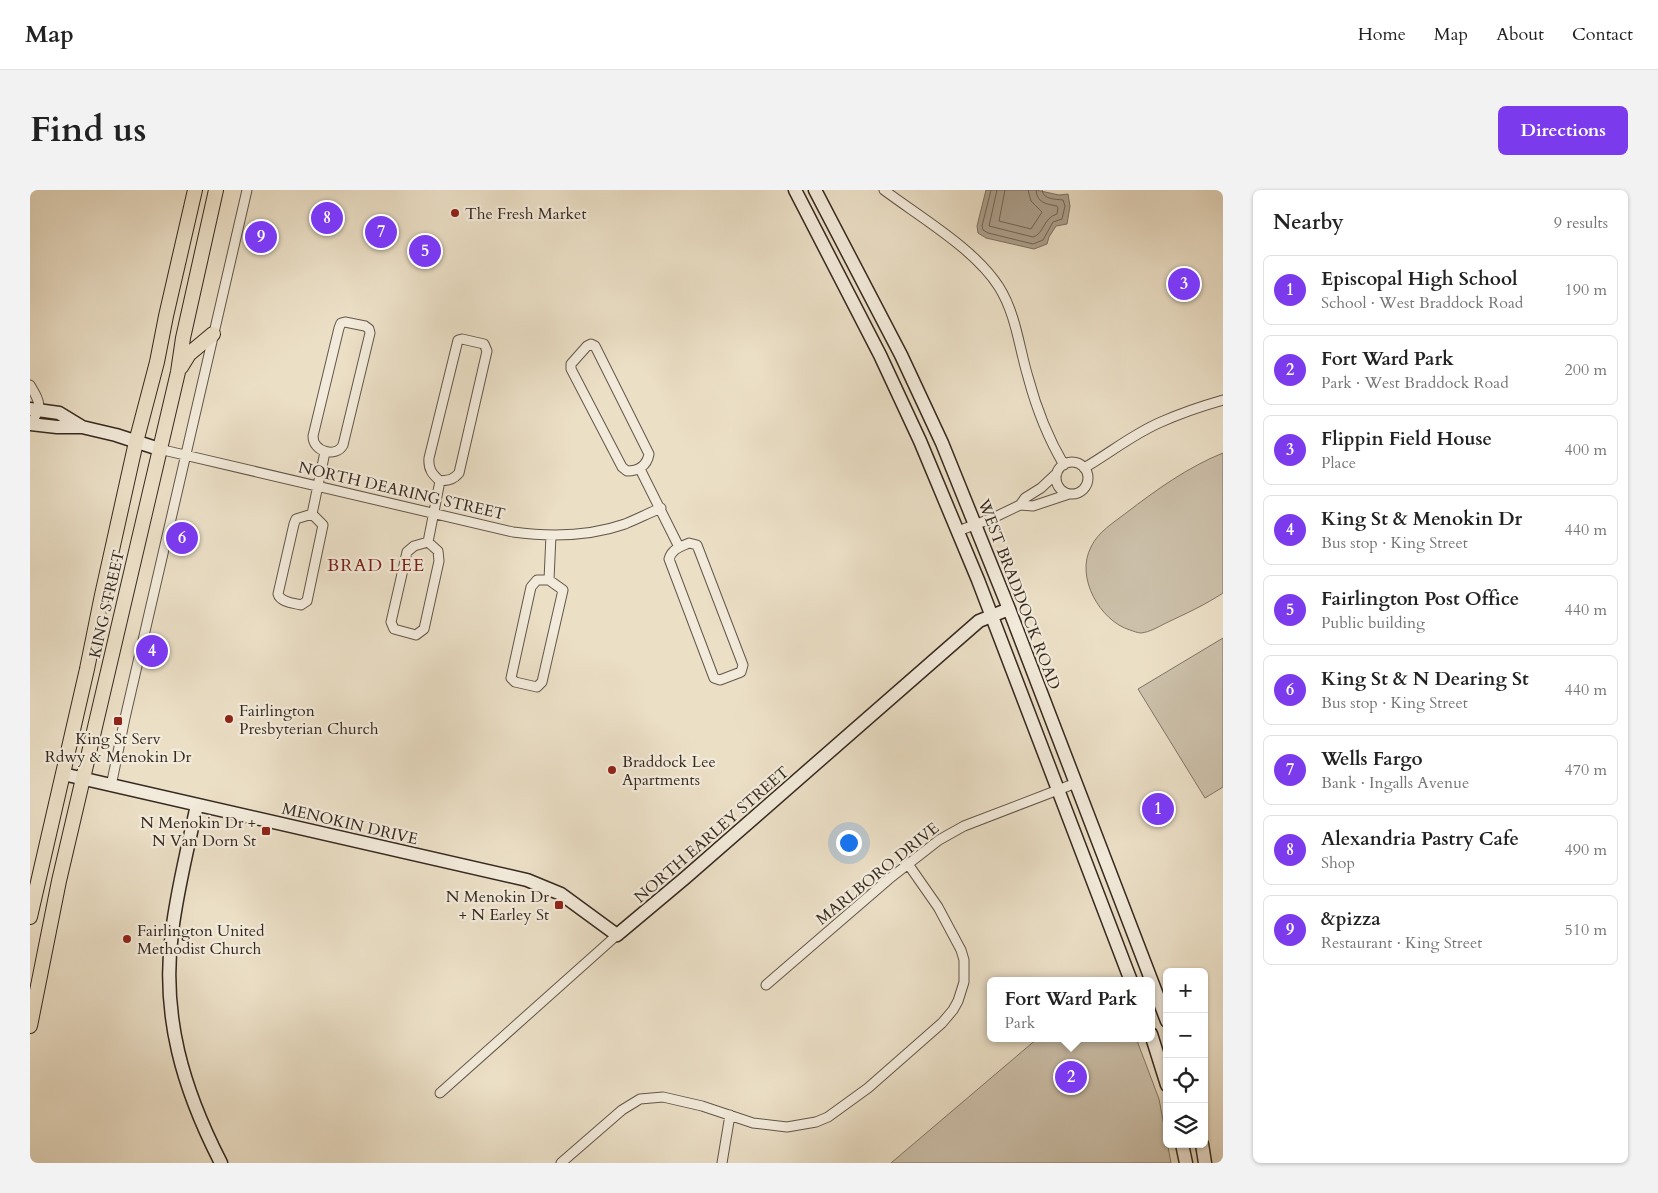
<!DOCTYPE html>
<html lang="en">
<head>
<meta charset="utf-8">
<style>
	:root { --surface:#fff; --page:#f2f2f2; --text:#222; --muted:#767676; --line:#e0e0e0; --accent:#7c3aed }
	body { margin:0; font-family:Cardo,serif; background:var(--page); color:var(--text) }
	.controls { position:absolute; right:15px; bottom:15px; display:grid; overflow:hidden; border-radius:8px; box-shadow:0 1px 4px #0004 }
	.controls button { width:45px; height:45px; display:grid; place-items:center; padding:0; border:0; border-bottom:1px solid var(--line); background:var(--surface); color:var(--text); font:25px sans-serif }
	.you { position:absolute; left:818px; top:652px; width:18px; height:18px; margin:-12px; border:4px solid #fff; border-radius:50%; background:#1a73e8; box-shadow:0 0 0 8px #1a73e833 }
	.badge { display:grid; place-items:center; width:32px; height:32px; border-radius:50%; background:var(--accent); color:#fff; font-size:16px; font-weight:700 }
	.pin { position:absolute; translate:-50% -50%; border:2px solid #fff; box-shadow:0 1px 5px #0006 }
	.popup { position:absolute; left:957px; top:787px; width:168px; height:65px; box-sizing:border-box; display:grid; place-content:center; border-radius:8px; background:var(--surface); filter:drop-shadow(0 1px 4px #0005); font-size:16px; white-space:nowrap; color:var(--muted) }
	.popup b { font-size:19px; color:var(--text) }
	.popup::after { content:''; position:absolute; left:50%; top:100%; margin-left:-10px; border:10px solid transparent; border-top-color:var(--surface) }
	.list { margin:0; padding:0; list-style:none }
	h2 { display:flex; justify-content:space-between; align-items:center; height:65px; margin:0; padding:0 20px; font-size:21px }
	h2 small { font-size:16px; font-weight:400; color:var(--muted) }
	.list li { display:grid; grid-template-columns:32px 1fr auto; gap:15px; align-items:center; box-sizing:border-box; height:70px; margin:0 10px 10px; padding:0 10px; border:1px solid var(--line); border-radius:8px }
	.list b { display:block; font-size:19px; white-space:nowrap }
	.list p { margin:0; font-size:16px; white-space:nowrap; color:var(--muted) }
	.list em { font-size:16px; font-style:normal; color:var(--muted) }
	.icon { flex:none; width:28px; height:28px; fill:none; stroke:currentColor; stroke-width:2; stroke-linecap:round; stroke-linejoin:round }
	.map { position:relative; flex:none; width:1193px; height:973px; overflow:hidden; border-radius:8px }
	header { display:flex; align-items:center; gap:30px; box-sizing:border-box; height:70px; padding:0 25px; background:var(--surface); border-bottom:1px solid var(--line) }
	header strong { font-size:24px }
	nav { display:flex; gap:28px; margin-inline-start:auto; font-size:18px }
	.intro { display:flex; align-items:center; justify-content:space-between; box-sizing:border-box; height:120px; padding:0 30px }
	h1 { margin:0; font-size:35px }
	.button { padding:12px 22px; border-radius:8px; background:var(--accent); color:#fff; font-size:18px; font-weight:700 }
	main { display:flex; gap:30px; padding:0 30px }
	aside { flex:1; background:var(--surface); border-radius:8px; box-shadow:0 1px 4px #0004 }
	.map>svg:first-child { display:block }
	.green { fill:#ccc0aa; stroke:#817465 }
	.water { fill:#ada18e; stroke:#7d7162 }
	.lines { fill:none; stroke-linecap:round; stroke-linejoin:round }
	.shore { stroke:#726557; stroke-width:1 }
	.street-casing { stroke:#63564a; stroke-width:11 }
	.secondary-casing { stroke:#362920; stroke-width:15 }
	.primary-casing { stroke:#362920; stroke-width:16 }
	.street { stroke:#f2eada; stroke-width:9 }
	.secondary { stroke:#f2eada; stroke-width:12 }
	.primary { stroke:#ebdfc6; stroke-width:14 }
	.poi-dot { fill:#8f2418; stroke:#f2eada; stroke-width:2 }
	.labels { text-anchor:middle; stroke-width:4.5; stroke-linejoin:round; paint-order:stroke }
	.poi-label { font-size:16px; fill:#362920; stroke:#f2eada; text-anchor:start }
	.street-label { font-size:16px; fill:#362920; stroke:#f2eada }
	.neighbourhood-label { font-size:18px; letter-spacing:1px; fill:#7a1f14; stroke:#f2eada }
</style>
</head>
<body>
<header>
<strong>Map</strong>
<nav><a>Home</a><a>Map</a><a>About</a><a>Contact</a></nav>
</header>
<div class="intro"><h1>Find us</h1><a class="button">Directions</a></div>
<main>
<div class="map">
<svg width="1193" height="973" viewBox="0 0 1193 973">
	<rect width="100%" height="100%" fill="#ebdfc6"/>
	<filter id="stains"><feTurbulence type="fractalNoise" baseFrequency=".004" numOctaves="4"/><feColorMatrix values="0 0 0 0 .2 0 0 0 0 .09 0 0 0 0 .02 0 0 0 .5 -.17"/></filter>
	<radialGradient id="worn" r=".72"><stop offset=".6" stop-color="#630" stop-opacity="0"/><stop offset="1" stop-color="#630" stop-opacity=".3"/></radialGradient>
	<path class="green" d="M 1193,263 L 1193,403 C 1175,415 1155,424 1136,433 C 1128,437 1120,442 1111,443 C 1108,443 1103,441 1100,440 C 1070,431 1045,387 1061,357 C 1068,342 1083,333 1096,323 C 1126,300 1158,277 1193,263 Z
		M 1193,448 L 1193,597 L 1175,608 L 1108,499 Z
		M 1008,848 L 1106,848 L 1129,909 L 1141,973 L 861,973 Z"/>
	<path class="water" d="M 956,0 L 1006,0 L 1029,5 L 1038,4 L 1040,16 L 1037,34 L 1026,36 L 1019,47 L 1017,54 L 1004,59 L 956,48 L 948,43 L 947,36 Z"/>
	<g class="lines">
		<path class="shore" d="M 961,0 L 952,36 L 953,40 L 958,43 L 1003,54 L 1013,50 L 1023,32 L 1032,29 L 1035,16 L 1033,10 C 1026,9 1013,10 1012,0
			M 967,0 L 959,36 L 1003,47 C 1014,44 1013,28 1027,24 L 1028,18 L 1027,16 C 1016,14 1007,13 1006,0
			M 975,0 L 969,31 L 1001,39 L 1012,22 L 1001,11 L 998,0"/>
		<defs>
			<path id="street" d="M 854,0 C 890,27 945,59 969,97 C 986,124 989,157 998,187 C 1006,217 1018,248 1034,275
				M 315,132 L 335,136 L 339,139 L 340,143 L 313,255 C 306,268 283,262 283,246 L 309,138 L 311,133 Z
				M 432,149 L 454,154 L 457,161 L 429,283 C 423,290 419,290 410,291 C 402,284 398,279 399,268 L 428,150 Z
				M 561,154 L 565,156 L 619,264 C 617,276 608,281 597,281 L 592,277 L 541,179 L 541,174 L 557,156 Z
				M 0,195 C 11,214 12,215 1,234
				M 129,259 L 483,342 C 521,347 558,347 595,334 C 607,329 619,323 631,318
				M1026 288a16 16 0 1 1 32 0a16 16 0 1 1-32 0Z
				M 1054,278 C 1080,263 1103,244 1131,232 C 1151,223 1172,216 1193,210
				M 610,279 L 649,357
				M 990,315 L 1003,316 L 1039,304
				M 282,324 L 293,335 L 277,411 L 271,415 C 263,413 250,412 248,404 L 264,334 L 266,329 Z
				M 282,324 L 295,262
				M 928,341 L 963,328 L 990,315 L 995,308 L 1011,298 L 1027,283
				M 398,352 L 408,361 L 409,371 L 394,439 L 386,445 L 364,439 L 361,432 L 377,362 L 384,356 Z
				M 398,352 L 410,291
				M 659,353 L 667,355 L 713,475 L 711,482 L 690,490 L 684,488 L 639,369 C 642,359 650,357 659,353 Z
				M 507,390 L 519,390 L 533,400 L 512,492 L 507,497 L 485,492 L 481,488 L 501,397 Z
				M 519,390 L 521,345
				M 81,596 L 95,528 L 217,0
				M 736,795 L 859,689 L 909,650 L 934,636 L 1046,593
				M 410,903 L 587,745
				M 531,973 L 592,920 L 610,909 L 633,907 L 672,916 L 723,933 L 757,937 L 786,932 L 798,927 L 838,898 L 912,833 L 923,820 L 928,811 L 934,792 L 934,770 L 931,760 L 908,717 L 878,674
				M 692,973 L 700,925"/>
			<path id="secondary" d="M 765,0 L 850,165 L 890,251 L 948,390 L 1101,791
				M 785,0 L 871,165 L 912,253 L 979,419 L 1137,831
				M 0,219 L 29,223 L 52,237
				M 0,234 L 27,237 L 52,237 L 86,245 L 129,259
				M 33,584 L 497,690 L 531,704 L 587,745 L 655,688 L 949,431 L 979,419
				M 167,615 C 158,657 147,700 142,742 C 131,826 153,899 191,973
				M 1121,844 L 1137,895
				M 1152,954 L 1156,973
				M 1172,954 L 1175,973"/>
			<path id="primary" d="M 151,177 L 159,164 L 183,144
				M 0,727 L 57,479 L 72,405 L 106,252 L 127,172 L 136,126 L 165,0
				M 0,836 L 29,691 L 148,182 L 153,148 L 186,0"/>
		</defs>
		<use href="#street" class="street-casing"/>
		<use href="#secondary" class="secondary-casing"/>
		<use href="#primary" class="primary-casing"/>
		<use href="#street" class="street"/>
		<use href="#secondary" class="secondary"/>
		<use href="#primary" class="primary"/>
	</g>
	<g class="poi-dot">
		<circle cx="425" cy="23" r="5"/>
		<circle cx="199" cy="529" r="5"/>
		<rect x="83" y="526" width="10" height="10" rx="2.5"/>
		<circle cx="582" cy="580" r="5"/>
		<rect x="231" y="636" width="10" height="10" rx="2.5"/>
		<rect x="524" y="710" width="10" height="10" rx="2.5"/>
		<circle cx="97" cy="749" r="5"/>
	</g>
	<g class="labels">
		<g class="poi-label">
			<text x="435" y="29">The Fresh Market</text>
			<text x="209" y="526">Fairlington<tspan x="209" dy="18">Presbyterian Church</tspan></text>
			<text x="88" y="554" text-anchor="middle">King St Serv<tspan x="88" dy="18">Rdwy &amp; Menokin Dr</tspan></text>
			<text x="592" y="577">Braddock Lee<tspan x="592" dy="18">Apartments</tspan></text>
			<text x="226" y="638" text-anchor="end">N Menokin Dr +<tspan x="226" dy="18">N Van Dorn St</tspan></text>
			<text x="519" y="712" text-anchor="end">N Menokin Dr<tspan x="519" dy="18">+ N Earley St</tspan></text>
			<text x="107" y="746">Fairlington United<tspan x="107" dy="18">Methodist Church</tspan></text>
		</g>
		<g class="street-label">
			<text transform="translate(372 300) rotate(13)" y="6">NORTH DEARING STREET</text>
			<text transform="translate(990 404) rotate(69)" y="6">WEST BRADDOCK ROAD</text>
			<text transform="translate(76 414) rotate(-77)" y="6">KING STREET</text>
			<text transform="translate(320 633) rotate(13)" y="6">MENOKIN DRIVE</text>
			<text transform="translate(681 644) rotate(-41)" y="6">NORTH EARLEY STREET</text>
			<text transform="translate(847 683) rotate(-39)" y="6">MARLBORO DRIVE</text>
		</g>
		<g class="neighbourhood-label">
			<text x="346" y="381">BRAD LEE</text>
		</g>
	</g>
	<rect width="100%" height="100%" filter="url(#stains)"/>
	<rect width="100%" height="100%" fill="url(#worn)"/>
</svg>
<div class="controls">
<button>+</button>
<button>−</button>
<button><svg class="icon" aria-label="locate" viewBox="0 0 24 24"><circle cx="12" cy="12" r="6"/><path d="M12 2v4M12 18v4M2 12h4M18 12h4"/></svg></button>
<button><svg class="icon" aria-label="layers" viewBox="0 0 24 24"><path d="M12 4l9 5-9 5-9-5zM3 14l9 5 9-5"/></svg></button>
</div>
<div class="you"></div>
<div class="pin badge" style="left:1128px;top:619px">1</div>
<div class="pin badge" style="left:1041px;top:887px">2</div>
<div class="popup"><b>Fort Ward Park</b>Park</div>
<div class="pin badge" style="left:1154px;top:94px">3</div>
<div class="pin badge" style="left:122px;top:461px">4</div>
<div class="pin badge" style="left:395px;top:61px">5</div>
<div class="pin badge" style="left:152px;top:348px">6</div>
<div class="pin badge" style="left:351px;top:42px">7</div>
<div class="pin badge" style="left:297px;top:28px">8</div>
<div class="pin badge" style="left:231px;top:47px">9</div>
</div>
<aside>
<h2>Nearby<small>9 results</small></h2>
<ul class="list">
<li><span class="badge">1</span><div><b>Episcopal High School</b><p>School · West Braddock Road</p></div><em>190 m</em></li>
<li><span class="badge">2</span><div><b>Fort Ward Park</b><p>Park · West Braddock Road</p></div><em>200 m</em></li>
<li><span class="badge">3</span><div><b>Flippin Field House</b><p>Place</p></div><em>400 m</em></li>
<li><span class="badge">4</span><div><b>King St &amp; Menokin Dr</b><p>Bus stop · King Street</p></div><em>440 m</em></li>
<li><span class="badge">5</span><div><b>Fairlington Post Office</b><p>Public building</p></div><em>440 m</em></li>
<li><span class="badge">6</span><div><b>King St &amp; N Dearing St</b><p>Bus stop · King Street</p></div><em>440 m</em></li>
<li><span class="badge">7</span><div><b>Wells Fargo</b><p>Bank · Ingalls Avenue</p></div><em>470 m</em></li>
<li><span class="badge">8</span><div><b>Alexandria Pastry Cafe</b><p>Shop</p></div><em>490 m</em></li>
<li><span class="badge">9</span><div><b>&amp;pizza</b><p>Restaurant · King Street</p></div><em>510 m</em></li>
</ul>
</aside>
</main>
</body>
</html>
